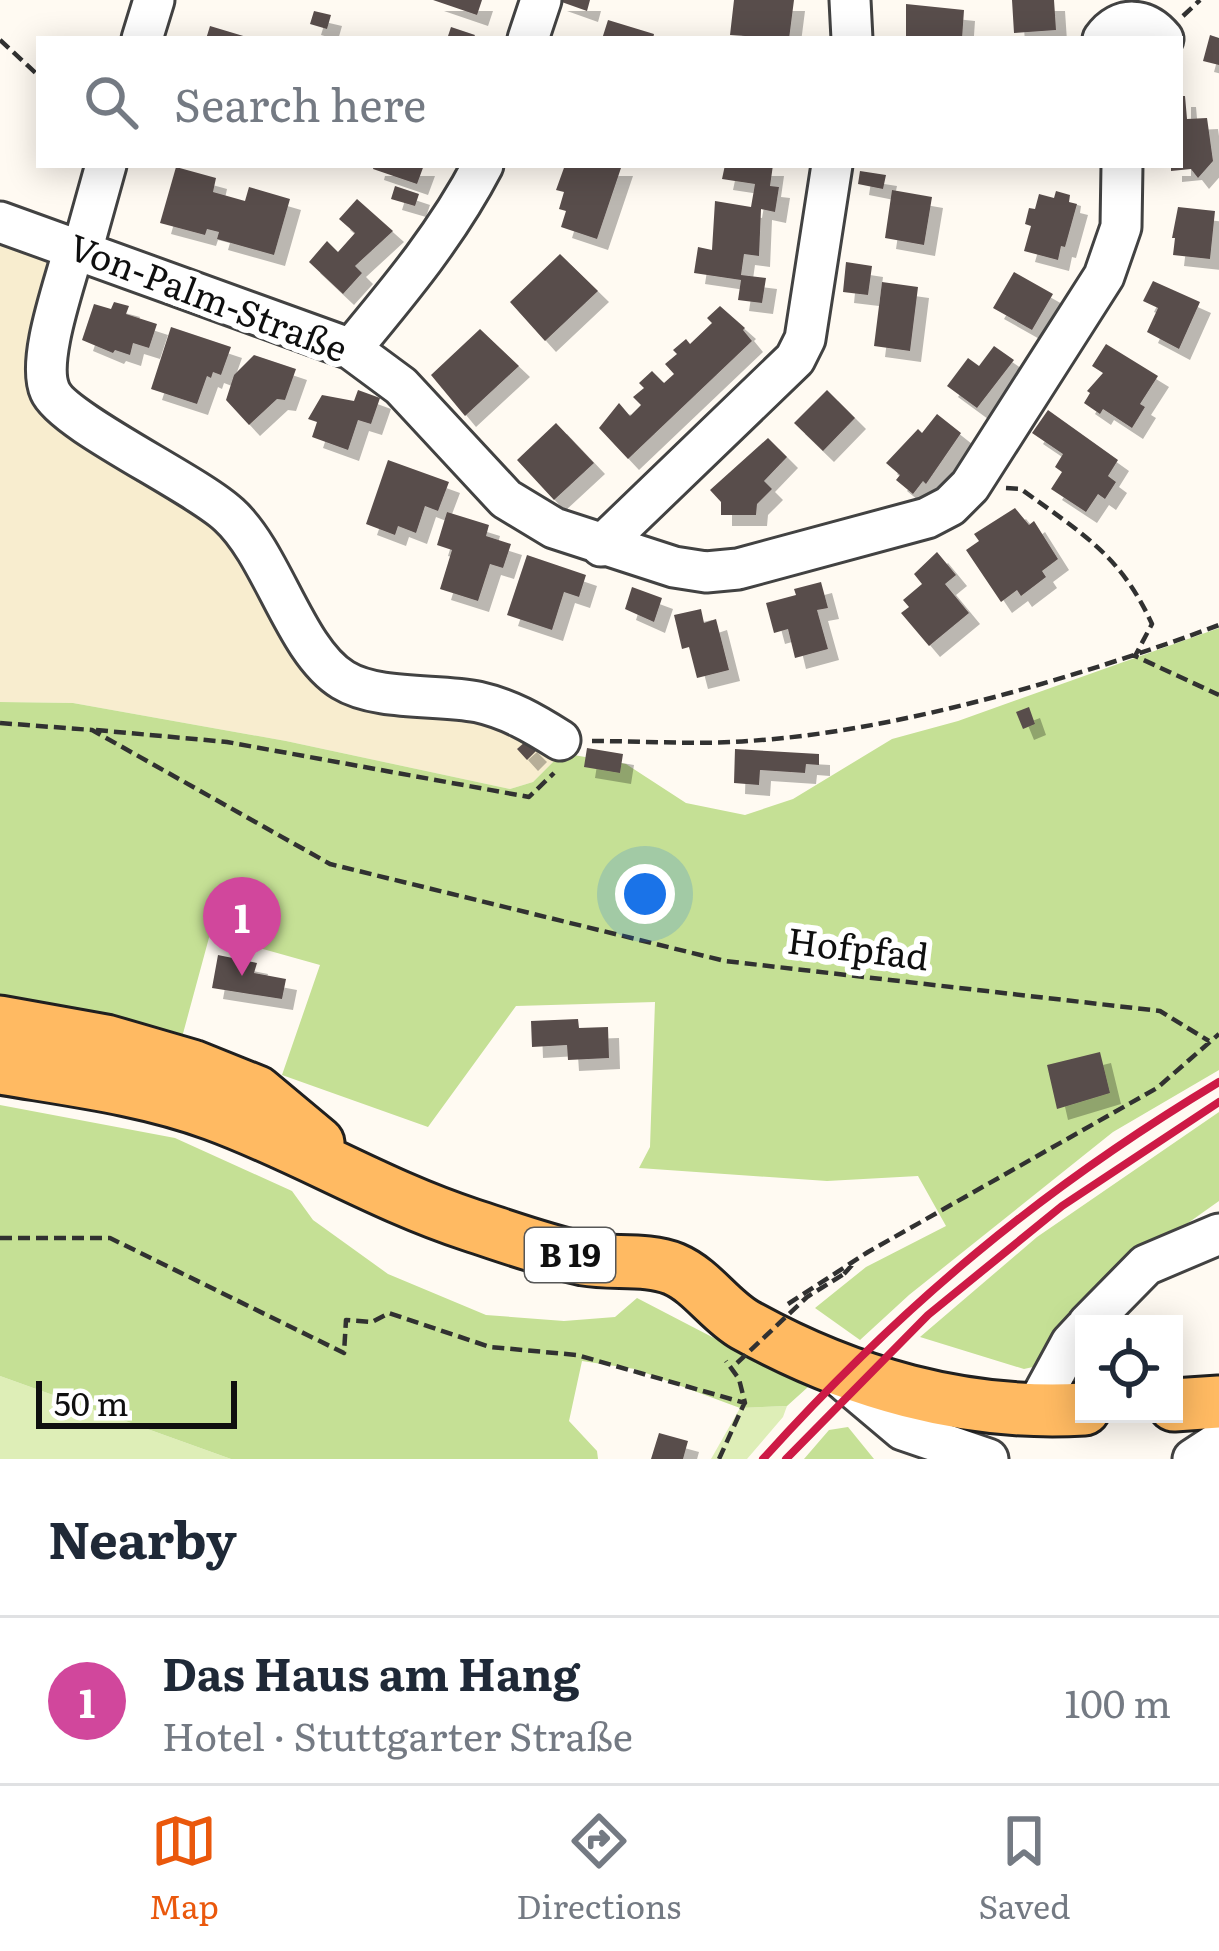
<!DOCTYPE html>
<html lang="en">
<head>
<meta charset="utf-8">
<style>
	:root { --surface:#fff; --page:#f2f2f3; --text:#1f2937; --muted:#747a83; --line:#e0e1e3; --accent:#ea580c }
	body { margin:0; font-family:Literata,serif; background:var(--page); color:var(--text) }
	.controls { position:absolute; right:36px; bottom:36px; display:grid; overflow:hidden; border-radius:0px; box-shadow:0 6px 30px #0003 }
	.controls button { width:108px; height:108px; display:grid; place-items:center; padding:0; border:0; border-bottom:3px solid var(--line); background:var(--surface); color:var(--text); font:60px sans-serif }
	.scale { position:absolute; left:36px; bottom:30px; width:201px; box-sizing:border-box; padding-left:12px; border:6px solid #0f0f0f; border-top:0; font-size:33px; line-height:42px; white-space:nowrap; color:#0f0f0f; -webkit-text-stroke:9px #fff; paint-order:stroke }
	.you { position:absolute; left:645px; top:894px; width:42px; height:42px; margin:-30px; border:9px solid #fff; border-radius:50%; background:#1a73e8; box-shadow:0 0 0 18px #1a73e833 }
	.badge { display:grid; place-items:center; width:78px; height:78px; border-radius:50%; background:var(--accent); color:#fff; font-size:39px; font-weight:700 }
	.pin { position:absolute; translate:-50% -99px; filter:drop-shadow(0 3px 6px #0008) }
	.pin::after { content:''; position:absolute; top:63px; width:42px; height:36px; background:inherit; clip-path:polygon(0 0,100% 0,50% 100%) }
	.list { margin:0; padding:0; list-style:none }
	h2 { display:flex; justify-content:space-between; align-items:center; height:156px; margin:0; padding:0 48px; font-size:51px }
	h2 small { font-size:39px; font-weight:400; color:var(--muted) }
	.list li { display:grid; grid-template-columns:78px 1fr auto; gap:36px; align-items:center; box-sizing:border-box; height:168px; padding:0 48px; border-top:3px solid var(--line) }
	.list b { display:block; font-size:45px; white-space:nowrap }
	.list p { margin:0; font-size:39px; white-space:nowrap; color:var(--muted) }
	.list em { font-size:39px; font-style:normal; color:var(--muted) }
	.icon { flex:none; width:66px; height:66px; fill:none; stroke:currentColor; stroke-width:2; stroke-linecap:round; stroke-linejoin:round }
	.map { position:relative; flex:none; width:1219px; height:1459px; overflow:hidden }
	.search { position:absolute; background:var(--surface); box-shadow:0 6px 30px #0003; left:36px; right:36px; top:36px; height:132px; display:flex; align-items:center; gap:30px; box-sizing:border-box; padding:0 42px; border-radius:0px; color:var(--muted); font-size:45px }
	.sheet { height:324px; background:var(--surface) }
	nav { display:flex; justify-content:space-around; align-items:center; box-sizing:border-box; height:168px; border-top:3px solid var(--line); background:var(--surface); font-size:33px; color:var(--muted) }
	nav a { display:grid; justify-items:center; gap:6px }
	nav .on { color:var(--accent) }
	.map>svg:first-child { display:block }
	.farmland { fill:#f8edcf }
	.green { fill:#deeeb7 }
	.forest { fill:#c5e095 }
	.building { fill:#594d4b; filter:url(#shadow) }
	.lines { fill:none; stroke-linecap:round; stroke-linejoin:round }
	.minor-casing { stroke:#424242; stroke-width:45 }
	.major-casing { stroke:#202020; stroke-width:57 }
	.path { stroke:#313131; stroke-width:4.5; stroke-dasharray:12 6; stroke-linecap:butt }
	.minor { stroke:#fff; stroke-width:39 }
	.major { stroke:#ffba62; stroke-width:51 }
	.rail { stroke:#cd1a45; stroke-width:8 }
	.path-bridge { stroke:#313131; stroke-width:4.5; stroke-dasharray:12 6; stroke-linecap:butt }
	.labels { text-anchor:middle; stroke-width:12; stroke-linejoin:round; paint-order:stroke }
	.shield { fill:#fff; stroke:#575757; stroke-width:3 }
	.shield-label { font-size:33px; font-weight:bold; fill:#0f0f0f }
	.street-label { font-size:36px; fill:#0f0f0f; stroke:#fff }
</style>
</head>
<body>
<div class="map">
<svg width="1219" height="1459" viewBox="0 0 1219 1459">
	<defs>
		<filter id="shadow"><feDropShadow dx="11" dy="11" stdDeviation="0" flood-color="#0004"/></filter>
	</defs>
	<rect width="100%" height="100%" fill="#fffaf2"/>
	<path class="farmland" d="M 0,244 L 64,266 L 42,398 L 215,520 L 309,659 L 462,707 L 562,753 L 533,782 L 510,789 L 286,741 L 73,703 L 0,702 Z"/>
	<path class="green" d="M 0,1376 L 231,1459 L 0,1459 Z
		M 787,1406 L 783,1417 L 747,1459 L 711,1459 L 740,1408 Z"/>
	<path class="forest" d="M 1219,628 L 1219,1070 L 1113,1132 L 909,1295 L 860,1340 L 815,1308 L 866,1267 L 946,1226 L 918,1176 L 827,1181 L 639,1168 L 650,1147 L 655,1002 L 516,1006 L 428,1127 L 282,1075 L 320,965 L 210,934 L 181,1041 L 0,1010 L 0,702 L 73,703 L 286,741 L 510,789 L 533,782 L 562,753 L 626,764 L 686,803 L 745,815 L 793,799 L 892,739 L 958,721 Z
		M 0,1105 L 175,1138 L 292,1191 L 313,1220 L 388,1274 L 486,1315 L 564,1321 L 615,1317 L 637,1298 L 808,1387 L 787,1406 L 740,1408 L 635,1369 L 582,1361 L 569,1421 L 597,1451 L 598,1459 L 231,1459 L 0,1376 Z
		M 1219,1112 L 1219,1201 L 1171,1235 L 1033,1367 L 1024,1369 L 920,1337 L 1037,1237 Z
		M 848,1427 L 874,1459 L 804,1459 L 829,1430 Z"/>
	<path class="building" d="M 433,0 L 482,0 L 477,15 Z
		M 556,0 L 590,0 L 587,11 Z
		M 734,0 L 794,0 L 789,39 L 730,35 Z
		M 1012,0 L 1054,0 L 1056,30 L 1014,33 Z
		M 906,4 L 964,10 L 962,39 L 906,39 Z
		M 314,11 L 331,15 L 327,29 L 310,24 Z
		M 608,20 L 654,34 L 653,39 L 602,39 Z
		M 210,26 L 250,38 L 250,39 L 206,39 Z
		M 451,27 L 475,35 L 473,39 L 447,39 Z
		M 1210,35 L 1219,38 L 1219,65 L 1203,61 Z
		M 1180,96 L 1185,96 L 1187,119 L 1207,118 L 1213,161 L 1198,178 L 1191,169 L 1171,171 L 1171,165 L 1180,165 Z
		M 374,165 L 424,165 L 417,184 L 373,169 Z
		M 565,165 L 622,165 L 597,239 L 561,227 L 566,211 L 559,209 L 564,192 L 556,190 Z
		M 725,165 L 773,165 L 770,186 L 779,187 L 775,212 L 761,209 L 759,256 L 744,254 L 741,275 L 766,278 L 762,303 L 738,300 L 741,280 L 694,273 L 698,247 L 712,250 L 715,201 L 751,207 L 755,184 L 722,179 Z
		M 176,167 L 216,178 L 213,192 L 245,201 L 249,187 L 290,199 L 274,255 L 217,239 L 219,232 L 207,229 L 205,235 L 160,223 Z
		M 860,171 L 886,175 L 883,189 L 858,184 Z
		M 395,186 L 419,194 L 415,206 L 391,199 Z
		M 892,190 L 932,197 L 924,245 L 885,238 Z
		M 1056,191 L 1070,195 L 1069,202 L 1077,204 L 1065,247 L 1061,246 L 1058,260 L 1024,251 L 1031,226 L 1025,224 L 1029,208 L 1035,209 L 1039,194 L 1054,198 Z
		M 357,199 L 393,231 L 355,266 L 362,273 L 343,294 L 309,262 L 327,241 L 338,252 L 355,233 L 339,219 Z
		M 1178,207 L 1215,211 L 1210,259 L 1173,255 L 1175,238 L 1172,238 Z
		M 560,254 L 598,291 L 545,341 L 510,302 Z
		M 846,262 L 872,266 L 868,295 L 843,292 Z
		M 1014,272 L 1053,294 L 1032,330 L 993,308 Z
		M 1153,281 L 1200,302 L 1179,349 L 1147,332 L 1158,308 L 1143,301 Z
		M 882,282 L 918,287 L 910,351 L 874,346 Z
		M 114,302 L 129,306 L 126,314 L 157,324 L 149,348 L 133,343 L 130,355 L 115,350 L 113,353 L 82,340 L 94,304 L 111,309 Z
		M 720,306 L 745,328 L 743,330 L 752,341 L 628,459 L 599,428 L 619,403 L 630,416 L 641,405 L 633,397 L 644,388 L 639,383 L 652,371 L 664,383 L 674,374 L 665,364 L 677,354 L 673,350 L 686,339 L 690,344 L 712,323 L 707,318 Z
		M 171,327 L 231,347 L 221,375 L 213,372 L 211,378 L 207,376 L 197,404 L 151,389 Z
		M 480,329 L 519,366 L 465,416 L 431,375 Z
		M 1106,344 L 1158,376 L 1140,404 L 1145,407 L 1132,428 L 1103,409 L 1100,414 L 1084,403 L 1090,393 L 1087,391 L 1103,373 L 1092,366 Z
		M 994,346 L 1014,360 L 977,408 L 947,386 L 968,358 L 979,366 Z
		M 254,355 L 296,369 L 285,400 L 277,399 L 249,425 L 226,400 L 234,375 Z
		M 358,390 L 380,398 L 371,424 L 358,420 L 348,450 L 312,437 L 317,422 L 308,419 L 322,395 L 354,401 Z
		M 827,390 L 855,418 L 823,451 L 794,423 Z
		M 1048,410 L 1118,460 L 1108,476 L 1116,482 L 1105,499 L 1098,494 L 1086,512 L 1051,489 L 1062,472 L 1055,467 L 1063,454 L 1032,433 Z
		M 937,414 L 961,433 L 926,484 L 923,481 L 913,494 L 896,480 L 900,475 L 886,463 L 918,429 L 922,433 Z
		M 556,423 L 594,463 L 554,500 L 517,460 Z
		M 768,438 L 787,457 L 764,481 L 772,489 L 757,504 L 756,515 L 721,515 L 721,502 L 710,490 Z
		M 388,460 L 449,482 L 438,511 L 425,506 L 416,533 L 398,526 L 395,535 L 366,524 Z
		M 1015,508 L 1029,525 L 1034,521 L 1058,559 L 1042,571 L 1046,577 L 1021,596 L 1017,590 L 1001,602 L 966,550 L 979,541 L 974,534 Z
		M 447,512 L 489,525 L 486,536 L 511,544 L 503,568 L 490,564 L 478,601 L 440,589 L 452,550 L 437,545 Z
		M 937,552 L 956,575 L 945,584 L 969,613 L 929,646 L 901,613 L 909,607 L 903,600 L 922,584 L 914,574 Z
		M 527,555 L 586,575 L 579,597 L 564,592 L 552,630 L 507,615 Z
		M 821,582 L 828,608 L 817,610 L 828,649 L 795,658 L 788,629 L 774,633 L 766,603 L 796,595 L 794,589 Z
		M 632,587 L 662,598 L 654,622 L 625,609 Z
		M 701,609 L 704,623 L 716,619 L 729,670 L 697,678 L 689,647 L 682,649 L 674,615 Z
		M 1029,707 L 1035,724 L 1023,729 L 1016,712 Z
		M 526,741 L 536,751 L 527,760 L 517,749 Z
		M 587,748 L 623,754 L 620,773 L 584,767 Z
		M 735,749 L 819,754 L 819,765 L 806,764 L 805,773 L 760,770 L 759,785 L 734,783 Z
		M 218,955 L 257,963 L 254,973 L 286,979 L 282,999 L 212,988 Z
		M 578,1019 L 579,1028 L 608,1027 L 609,1058 L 568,1060 L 567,1045 L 532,1047 L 531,1021 Z
		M 1100,1052 L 1110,1093 L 1057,1109 L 1047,1065 Z
		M 659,1433 L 688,1441 L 683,1459 L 651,1459 Z"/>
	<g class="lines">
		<defs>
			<path id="minor" d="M 850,0 L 852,39
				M 142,39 L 154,0
				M 528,39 L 541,0
				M 1103,39 C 1120,15 1146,18 1163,39
				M 0,222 L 351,349 L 401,386 L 506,499 L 554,528 L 674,567 L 706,572 L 738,569 L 927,518 L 950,506 L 970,486 L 1104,276 L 1121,227 L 1122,165
				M 74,248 C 66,281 36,360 50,391 C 63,422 195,483 229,515 C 273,555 295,651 343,680 C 377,701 439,694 478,702 C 509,709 533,723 560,740
				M 82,251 L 106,165
				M 351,349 C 400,290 447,234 483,165
				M 601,546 L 795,359 L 805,339 L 832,165
				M 1088,1324 L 1146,1265 L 1219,1234
				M 839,1376 L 903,1430 L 988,1459
				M 1034,1411 L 1071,1343 L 1084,1329
				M 1193,1459 L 1219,1442"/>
			<path id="major" d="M 0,1022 L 106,1041 L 192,1066 L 257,1092 L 318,1143
				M 0,1068 C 71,1080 145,1089 213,1114 C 301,1146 379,1195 471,1225 C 508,1237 546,1251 584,1259 C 613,1264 647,1258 674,1269 C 702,1281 719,1310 745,1325 C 849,1383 965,1416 1084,1409
				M 1174,1405 L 1219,1402"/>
		</defs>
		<use href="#minor" class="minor-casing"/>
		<use href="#major" class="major-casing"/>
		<path class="path" d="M 1183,16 L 1200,0
			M 0,40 L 39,76
			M 1006,488 L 1021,489 C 1081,533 1120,554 1152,624 L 1135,656 L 1219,695
			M 0,723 L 92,730 L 330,864 L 725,961 L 1160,1011 L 1209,1041
			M 96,730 L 227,742 L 529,797 L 554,773
			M 592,741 C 644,741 697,745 748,741 C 896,732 1079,677 1219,625
			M 0,1238 L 110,1238 L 344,1353 L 346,1320 L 372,1322 L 389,1313 L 490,1347 L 577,1355 L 745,1403 L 739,1379 L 726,1361
			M 844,1274 L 853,1264
			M 788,1304 L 868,1252 L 1157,1088 L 1219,1034
			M 719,1459 L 744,1404"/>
		<use href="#minor" class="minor"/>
		<use href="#major" class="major"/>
		<path class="rail" d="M 763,1459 C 902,1305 1041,1189 1219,1082
			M 786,1459 L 928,1315 L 1062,1206 L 1219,1102"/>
		<path class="path-bridge" d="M 737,1363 L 807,1297 L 844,1274"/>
	</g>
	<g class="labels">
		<rect class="shield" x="525" y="1228" width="90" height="54" rx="9"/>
		<g class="shield-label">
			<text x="570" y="1267">B 19</text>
		</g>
		<g class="street-label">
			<text transform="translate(208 298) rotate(21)" y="13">Von-Palm-Straße</text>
			<text transform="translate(858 949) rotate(7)" y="13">Hofpfad</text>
		</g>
	</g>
</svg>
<div class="controls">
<button><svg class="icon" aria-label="locate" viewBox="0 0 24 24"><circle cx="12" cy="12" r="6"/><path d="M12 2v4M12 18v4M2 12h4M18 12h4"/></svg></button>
</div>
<div class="scale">50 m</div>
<div class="you"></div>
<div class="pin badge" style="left:242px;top:976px;background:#d1479c">1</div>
<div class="search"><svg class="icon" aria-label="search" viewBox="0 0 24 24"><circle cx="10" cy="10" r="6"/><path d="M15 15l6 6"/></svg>Search here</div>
</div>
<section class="sheet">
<h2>Nearby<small></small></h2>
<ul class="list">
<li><span class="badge" style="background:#d1479c">1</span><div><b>Das Haus am Hang</b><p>Hotel · Stuttgarter Straße</p></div><em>100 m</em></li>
</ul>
</section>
<nav>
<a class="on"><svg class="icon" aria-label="map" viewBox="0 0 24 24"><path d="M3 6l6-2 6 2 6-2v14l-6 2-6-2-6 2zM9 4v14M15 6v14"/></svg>Map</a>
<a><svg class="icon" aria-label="directions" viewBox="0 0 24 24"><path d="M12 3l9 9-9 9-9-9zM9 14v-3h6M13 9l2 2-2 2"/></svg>Directions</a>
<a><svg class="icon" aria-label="saved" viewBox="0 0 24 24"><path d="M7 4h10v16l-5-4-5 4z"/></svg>Saved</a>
</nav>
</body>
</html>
